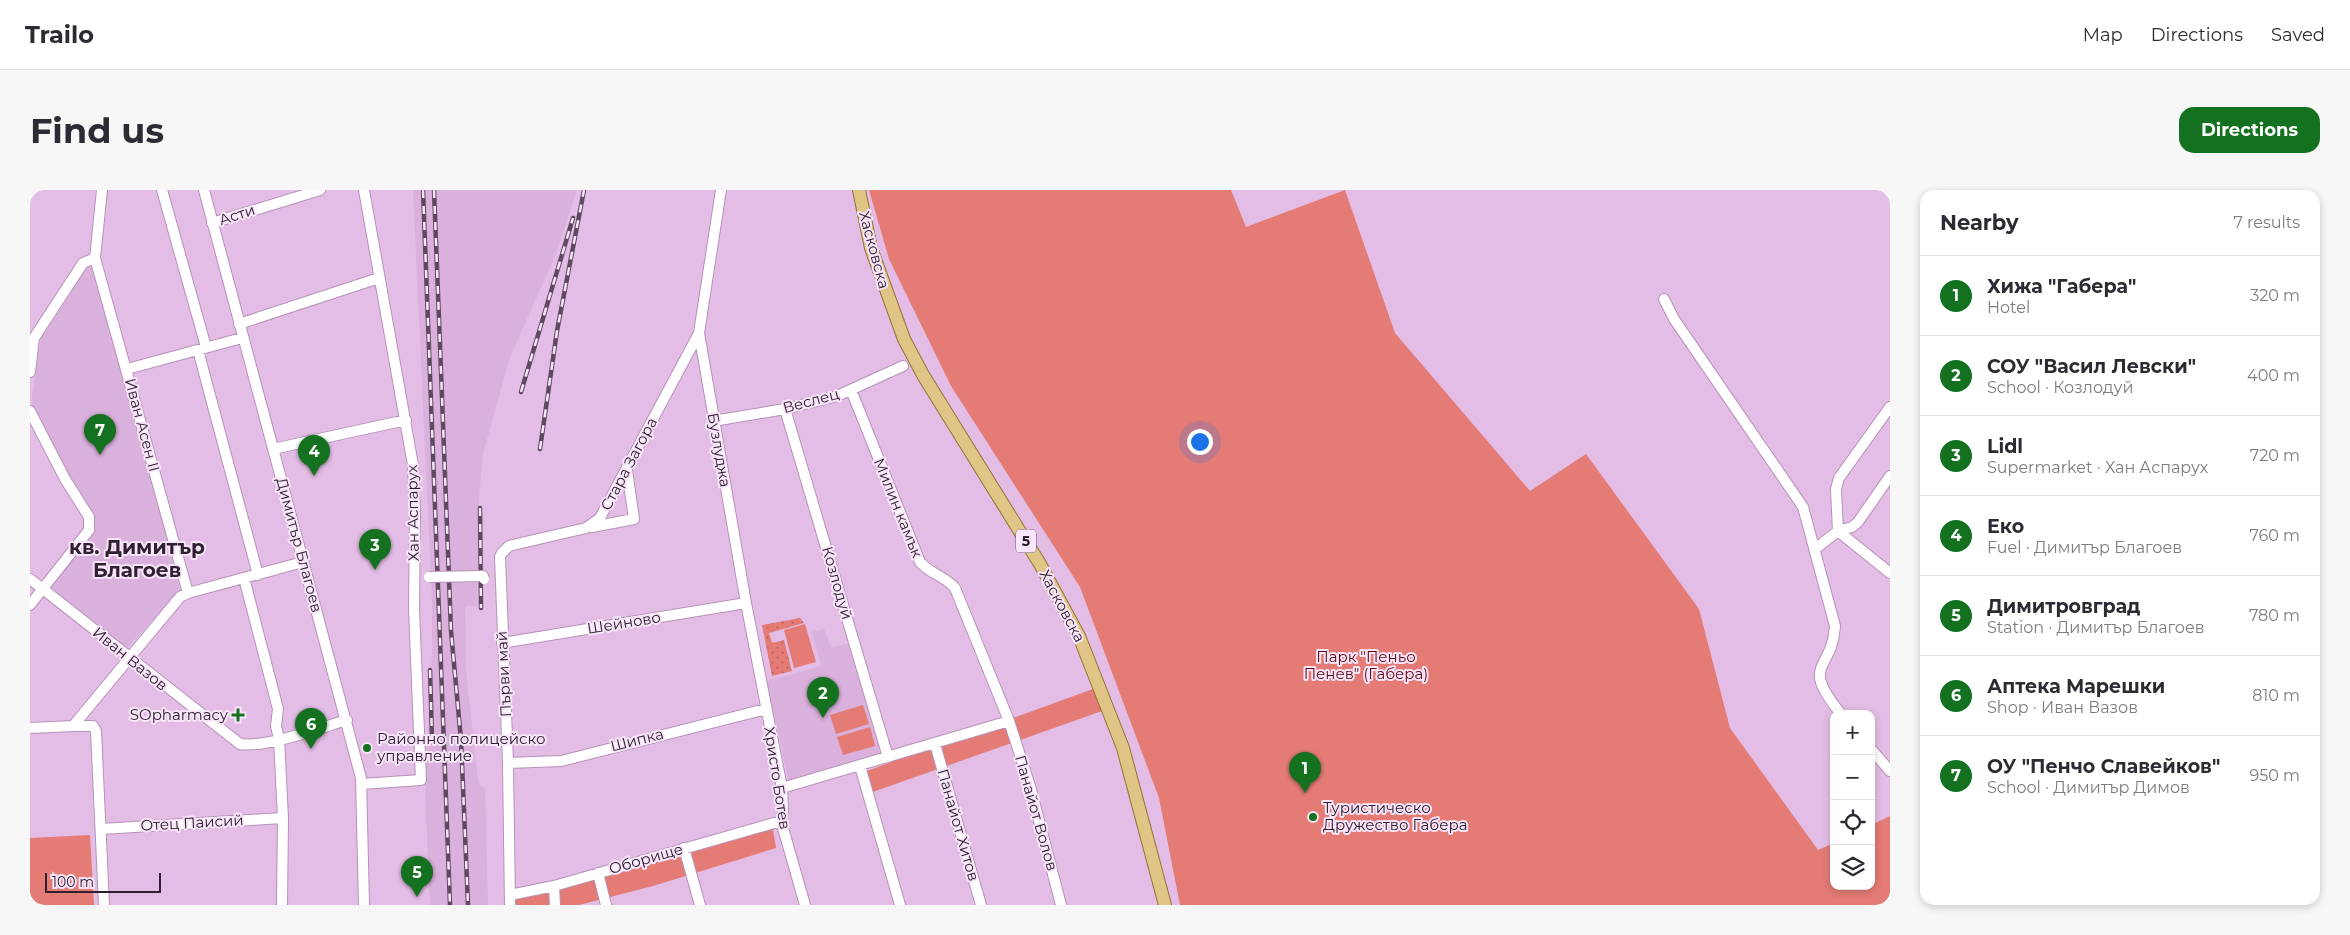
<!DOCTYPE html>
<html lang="en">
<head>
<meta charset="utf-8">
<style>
	:root { --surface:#fff; --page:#f7f7f7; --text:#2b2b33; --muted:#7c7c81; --line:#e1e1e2; --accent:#13711f }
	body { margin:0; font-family:Montserrat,sans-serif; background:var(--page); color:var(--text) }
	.controls { position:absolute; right:15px; bottom:15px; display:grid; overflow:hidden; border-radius:10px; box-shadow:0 2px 8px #0003 }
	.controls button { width:45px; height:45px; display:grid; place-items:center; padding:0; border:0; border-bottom:1px solid var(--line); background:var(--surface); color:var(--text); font:25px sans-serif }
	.scale { position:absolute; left:15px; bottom:12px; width:116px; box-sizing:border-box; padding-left:5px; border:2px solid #2e202f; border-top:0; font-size:14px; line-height:18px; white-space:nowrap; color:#2e202f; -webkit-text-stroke:4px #f8e5f9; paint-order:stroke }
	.you { position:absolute; left:1169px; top:251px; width:18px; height:18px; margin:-12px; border:4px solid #fff; border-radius:50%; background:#1a73e8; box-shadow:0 0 0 8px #1a73e833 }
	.badge { display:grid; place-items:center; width:32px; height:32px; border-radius:50%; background:var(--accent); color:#fff; font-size:16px; font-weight:700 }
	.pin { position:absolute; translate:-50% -41px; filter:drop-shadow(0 1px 2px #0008) }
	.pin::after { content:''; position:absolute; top:26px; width:18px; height:15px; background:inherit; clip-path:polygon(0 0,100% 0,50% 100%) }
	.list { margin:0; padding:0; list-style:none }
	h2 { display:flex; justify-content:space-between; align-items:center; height:65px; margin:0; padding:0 20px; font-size:21px }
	h2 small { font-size:16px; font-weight:400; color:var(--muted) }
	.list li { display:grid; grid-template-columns:32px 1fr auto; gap:15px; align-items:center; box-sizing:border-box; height:80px; padding:0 20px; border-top:1px solid var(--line) }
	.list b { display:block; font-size:19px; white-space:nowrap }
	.list p { margin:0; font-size:16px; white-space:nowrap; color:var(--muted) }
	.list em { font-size:16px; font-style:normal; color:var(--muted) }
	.icon { flex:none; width:28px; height:28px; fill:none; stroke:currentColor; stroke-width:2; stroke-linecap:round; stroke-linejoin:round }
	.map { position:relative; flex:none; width:1860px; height:715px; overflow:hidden; border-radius:15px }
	header { display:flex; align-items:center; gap:30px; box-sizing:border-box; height:70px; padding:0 25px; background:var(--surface); border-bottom:1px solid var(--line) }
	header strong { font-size:24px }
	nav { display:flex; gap:28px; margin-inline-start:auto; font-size:18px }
	.intro { display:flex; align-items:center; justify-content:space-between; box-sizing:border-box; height:120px; padding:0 30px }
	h1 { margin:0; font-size:35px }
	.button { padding:12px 22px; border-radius:15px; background:var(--accent); color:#fff; font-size:18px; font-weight:700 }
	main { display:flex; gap:30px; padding:0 30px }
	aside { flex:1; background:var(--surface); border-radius:15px; box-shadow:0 2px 8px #0003 }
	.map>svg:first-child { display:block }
	.built { fill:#dab0dd }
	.grass { fill:url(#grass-dots) }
	.green { fill:#e47b75 }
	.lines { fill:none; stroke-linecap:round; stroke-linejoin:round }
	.minor-casing { stroke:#b792b9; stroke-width:12 }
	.major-casing { stroke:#957233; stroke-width:14 }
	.minor { stroke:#fff; stroke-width:10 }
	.major { stroke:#e0c586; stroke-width:12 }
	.rail-casing { stroke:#5e495f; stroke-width:4.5 }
	.rail { stroke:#f8e5f9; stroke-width:2.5; stroke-dasharray:8; stroke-linecap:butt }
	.minor-bridge-casing { stroke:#b792b9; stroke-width:12; stroke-linecap:butt }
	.minor-bridge { stroke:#fff; stroke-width:10 }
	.poi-dot { fill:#13711f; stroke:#f8e5f9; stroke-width:2 }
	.labels { text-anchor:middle; stroke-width:4; stroke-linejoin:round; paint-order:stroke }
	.shield { fill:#f8e5f9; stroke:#6b5b6c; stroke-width:1 }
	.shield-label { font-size:14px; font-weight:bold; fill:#2e202f }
	.street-label { font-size:15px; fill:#2e202f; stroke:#f8e5f9 }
	.park-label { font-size:15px; fill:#5d0a0f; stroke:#f8e5f9 }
	.poi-label { font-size:15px; fill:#2e202f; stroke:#f8e5f9; text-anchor:start }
	.district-label { font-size:20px; font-weight:bold; fill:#2e202f; stroke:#f8e5f9 }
</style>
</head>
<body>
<header>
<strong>Trailo</strong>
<nav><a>Map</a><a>Directions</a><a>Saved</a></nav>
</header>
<div class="intro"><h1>Find us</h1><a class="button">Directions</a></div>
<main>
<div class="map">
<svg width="1860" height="715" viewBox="0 0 1860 715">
	<defs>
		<pattern id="grass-dots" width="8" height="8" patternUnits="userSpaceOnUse" patternTransform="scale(1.25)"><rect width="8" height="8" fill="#e47b75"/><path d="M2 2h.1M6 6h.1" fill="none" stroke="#b96460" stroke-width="1.8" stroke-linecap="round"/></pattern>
	</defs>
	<rect width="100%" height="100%" fill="#e3bde5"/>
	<path class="built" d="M 383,0 L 547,0 L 525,66 L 480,167 L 453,264 L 449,307 L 447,416 L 435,416 L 436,480 L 448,592 L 455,599 L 458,715 L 400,715 L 395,599 L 402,465 L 402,410 Z
		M 57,77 L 66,78 L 150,400 L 97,458 L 15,398 L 66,338 L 1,213 L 11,149 Z
		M 794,439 L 801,458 L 819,453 L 851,566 L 759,593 L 737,491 L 791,476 L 782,442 Z"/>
	<path class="grass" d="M 770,428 L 774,433 L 739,443 L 742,453 L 754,450 L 762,481 L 742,486 L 732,435 Z"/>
	<path class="green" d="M 839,0 L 1201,0 L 1216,37 L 1315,0 L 1365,143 L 1500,301 L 1556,264 L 1669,419 L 1700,538 L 1788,660 L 1804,653 L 1804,696 L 1841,696 L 1841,635 L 1860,626 L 1860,715 L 1150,715 L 1129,608 L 1050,397 L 921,196 L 859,69 Z
		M 775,434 L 786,472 L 764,478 L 754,440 Z
		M 1063,499 L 1072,521 L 840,603 L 834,582 Z
		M 833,515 L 839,534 L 806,544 L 800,525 Z
		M 840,537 L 845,556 L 813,565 L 807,547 Z
		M 742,633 L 746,658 L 623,696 L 549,715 L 486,715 L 485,704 Z
		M 60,645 L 64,715 L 0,715 L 0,648 Z"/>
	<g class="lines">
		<defs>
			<path id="minor" d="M 132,0 L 176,157
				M 174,0 L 331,588 L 334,715
				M 691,0 L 669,143 L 716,413 L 752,598 L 753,621 L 751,631 L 775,715
				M 182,33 L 290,0
				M 65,68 L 158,403
				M 1634,109 L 1644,129 L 1773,317 L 1805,436 C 1802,483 1769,472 1811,524
				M 209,134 L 349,88
				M 168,160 L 228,385
				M 97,179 L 212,148
				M 0,182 L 4,148 L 53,73 L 65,68 L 72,0
				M 821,200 L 890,372 C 900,384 915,386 925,398 L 979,531 L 1000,596 L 1031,715
				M 755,219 L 858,567
				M 0,221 L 35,289 L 59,327 L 59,340 L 0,415
				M 683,231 L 755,219 L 807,206 L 873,176
				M 243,259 L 376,230
				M 1860,286 L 1828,332 L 1822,337 L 1808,341 L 1860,383
				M 562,337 L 604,329 L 597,280
				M 1785,359 L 1808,341 L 1806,299 L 1809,288 L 1860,217
				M 214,388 L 248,519 L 246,536 L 249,549 L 253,628 L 252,715
				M 0,389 L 210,554 C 236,558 290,538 317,530
				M 472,453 L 716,413
				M 43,536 L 63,536 L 66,541 L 74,715
				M 0,538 L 43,536 L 150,407 L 158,403 L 273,372
				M 905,554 L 951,715
				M 1841,559 L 1860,581
				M 478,573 L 531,571 L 736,519
				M 830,576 L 870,715
				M 331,594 L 391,590 L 384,419 L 385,323 L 383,275 L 334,0
				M 752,598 L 979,531
				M 71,639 L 253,628
				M 654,658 L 670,715
				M 568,683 L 576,715
				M 524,696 L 525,715
				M 480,705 L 524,696 L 751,631
				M 480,715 L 478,573 L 470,367 L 472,363 L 479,356 L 556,338 L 570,328 L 669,143"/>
			<path id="major" d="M 829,0 L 841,58 L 874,149 L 893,185 L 1010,374 L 1049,446 L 1093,558 L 1135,715"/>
		</defs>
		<use href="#minor" class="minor-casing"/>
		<use href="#major" class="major-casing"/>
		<use href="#minor" class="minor"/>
		<use href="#major" class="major"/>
		<defs>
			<path id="rail" d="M 393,0 L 420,715
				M 404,0 L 421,441 L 431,550 L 438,715
				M 491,202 L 543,28
				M 510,259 L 527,141 L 554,0
				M 450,318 L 451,418
				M 400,480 L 402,548"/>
		</defs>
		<use href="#rail" class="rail-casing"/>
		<use href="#rail" class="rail"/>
		<defs>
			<path id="minor-bridge" d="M 399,387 L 453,386 L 454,389"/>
		</defs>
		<use href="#minor-bridge" class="minor-bridge-casing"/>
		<use href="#minor-bridge" class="minor-bridge"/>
	</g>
	<g class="poi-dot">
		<path d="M205.5 517.5h5v5h5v5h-5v5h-5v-5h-5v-5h5z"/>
		<circle cx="337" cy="558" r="5"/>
		<circle cx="1283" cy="627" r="5"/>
	</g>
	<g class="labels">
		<rect class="shield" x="986" y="339.5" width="20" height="23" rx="4"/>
		<g class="shield-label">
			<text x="996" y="356">5</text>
		</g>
		<g class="street-label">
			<text transform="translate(207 25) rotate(-18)" y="5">Асти</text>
			<text transform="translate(844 60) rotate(75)" y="5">Хасковска</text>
			<text transform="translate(781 211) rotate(-15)" y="5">Веслец</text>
			<text transform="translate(112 235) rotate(75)" y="5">Иван Асен II</text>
			<text transform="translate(689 260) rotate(80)" y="5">Бузлуджа</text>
			<text transform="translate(599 274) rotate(-62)" y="5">Стара Загора</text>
			<text transform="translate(868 318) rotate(68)" y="5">Милин камък</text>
			<text transform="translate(383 323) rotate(-91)" y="5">Хан Аспарух</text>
			<text transform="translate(269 355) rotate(75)" y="5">Димитър Благоев</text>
			<text transform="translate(807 393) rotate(74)" y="5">Козлодуй</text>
			<text transform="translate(1032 416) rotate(62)" y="5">Хасковска</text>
			<text transform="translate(594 433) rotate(-9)" y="5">Шейново</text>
			<text transform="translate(100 469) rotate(39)" y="5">Иван Вазов</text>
			<text transform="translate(474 484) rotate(-93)" y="5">Първи май</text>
			<text transform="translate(607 550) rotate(-14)" y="5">Шипка</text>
			<text transform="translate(747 588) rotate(81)" y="5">Христо Ботев</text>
			<text transform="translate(1006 623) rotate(74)" y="5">Панайот Волов</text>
			<text transform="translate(162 633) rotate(-3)" y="5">Отец Паисий</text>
			<text transform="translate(928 635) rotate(74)" y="5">Панайот Хитов</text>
			<text transform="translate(616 669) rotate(-16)" y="5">Оборище</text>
		</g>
		<g class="park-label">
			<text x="1336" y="472">Парк "Пеньо<tspan x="1336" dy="17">Пенев" (Габера)</tspan></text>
		</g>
		<g class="poi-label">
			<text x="198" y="530" text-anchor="end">SOpharmacy</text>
			<text x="347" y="554">Районно полицейско<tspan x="347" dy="17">управление</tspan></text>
			<text x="1293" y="623">Туристическо<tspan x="1293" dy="17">Дружество Габера</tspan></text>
		</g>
		<g class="district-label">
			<text x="107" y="364">кв. Димитър<tspan x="107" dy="23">Благоев</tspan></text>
		</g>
	</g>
</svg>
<div class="controls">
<button>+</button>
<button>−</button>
<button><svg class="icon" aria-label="locate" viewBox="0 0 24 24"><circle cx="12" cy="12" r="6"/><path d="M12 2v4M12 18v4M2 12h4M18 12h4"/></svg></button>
<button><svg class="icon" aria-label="layers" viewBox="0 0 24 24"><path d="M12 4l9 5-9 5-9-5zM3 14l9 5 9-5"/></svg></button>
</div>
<div class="scale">100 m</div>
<div class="you"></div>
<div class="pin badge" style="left:1275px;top:603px">1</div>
<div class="pin badge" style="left:793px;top:528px">2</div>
<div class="pin badge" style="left:345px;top:380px">3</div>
<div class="pin badge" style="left:284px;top:286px">4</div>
<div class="pin badge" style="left:387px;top:707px">5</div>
<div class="pin badge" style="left:281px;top:559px">6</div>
<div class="pin badge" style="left:70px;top:265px">7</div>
</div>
<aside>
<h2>Nearby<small>7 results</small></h2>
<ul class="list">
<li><span class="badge">1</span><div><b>Хижа &quot;Габера&quot;</b><p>Hotel</p></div><em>320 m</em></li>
<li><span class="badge">2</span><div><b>СОУ &quot;Васил Левски&quot;</b><p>School · Козлодуй</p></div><em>400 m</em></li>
<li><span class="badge">3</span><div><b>Lidl</b><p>Supermarket · Хан Аспарух</p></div><em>720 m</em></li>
<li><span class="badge">4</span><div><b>Еко</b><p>Fuel · Димитър Благоев</p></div><em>760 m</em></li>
<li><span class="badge">5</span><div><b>Димитровград</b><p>Station · Димитър Благоев</p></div><em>780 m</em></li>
<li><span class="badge">6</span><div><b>Аптека Марешки</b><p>Shop · Иван Вазов</p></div><em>810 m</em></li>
<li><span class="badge">7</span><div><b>ОУ &quot;Пенчо Славейков&quot;</b><p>School · Димитър Димов</p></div><em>950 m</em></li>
</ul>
</aside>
</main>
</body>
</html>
